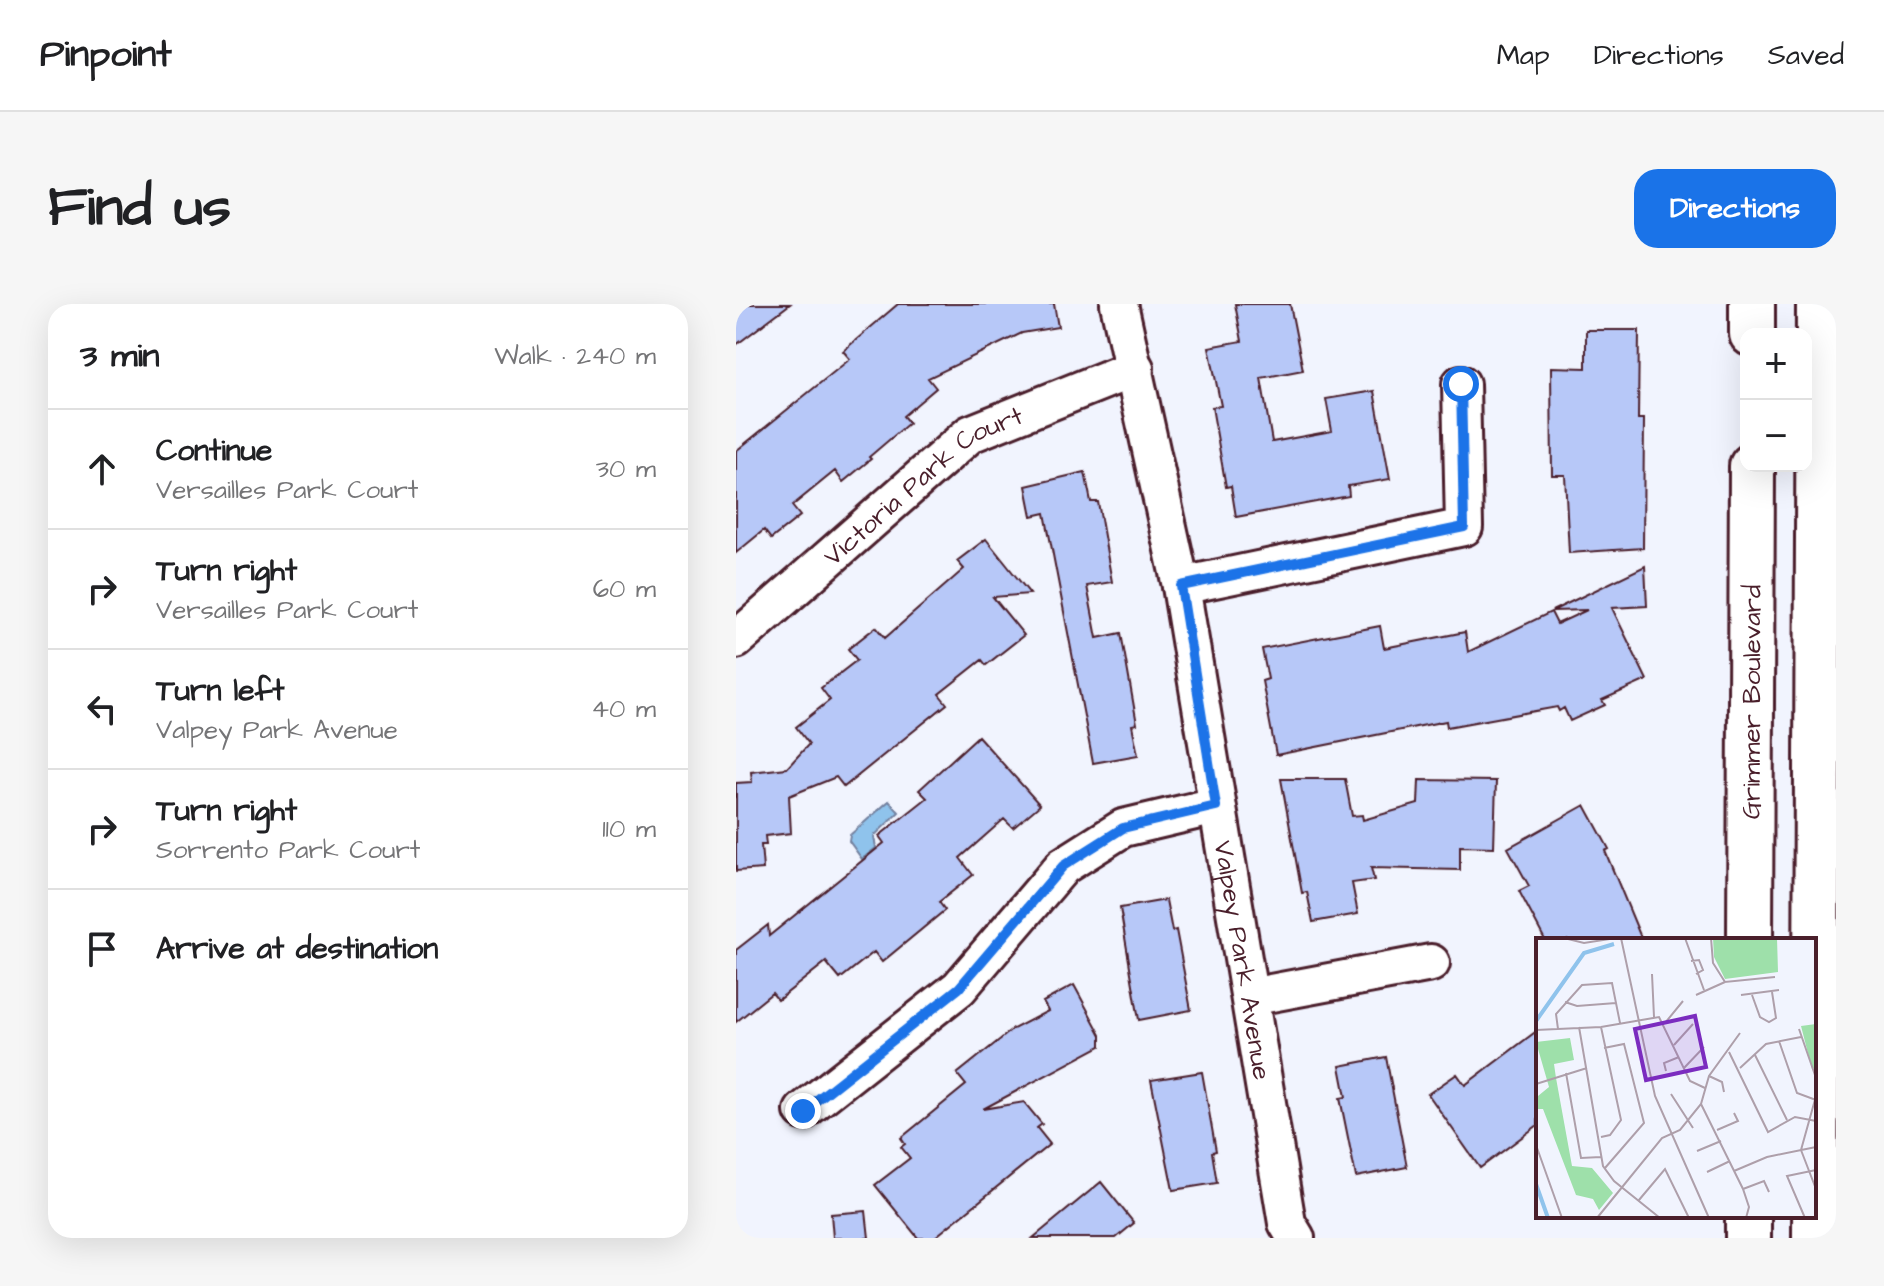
<!DOCTYPE html>
<html lang="en">
<head>
<meta charset="utf-8">
<style>
	:root { --surface:#fff; --page:#f6f6f6; --text:#202124; --muted:#757577; --line:#e0e0e0; --accent:#1a73e8 }
	body { margin:0; font-family:"Architects Daughter",sans-serif; background:var(--page); color:var(--text) }
	.controls { position:absolute; right:24px; top:24px; display:grid; overflow:hidden; border-radius:16px; box-shadow:0 8px 32px #0002 }
	.controls button { width:72px; height:72px; display:grid; place-items:center; padding:0; border:0; border-bottom:2px solid var(--line); background:var(--surface); color:var(--text); font:40px sans-serif }
	.stop { position:absolute; width:24px; height:24px; margin:-18px; border:6px solid #1a73e8; border-radius:50%; background:#fff }
	.stop.end { background:#1a73e8; border-color:#fff; box-shadow:0 2px 8px #0008 }
	.list { margin:0; padding:0; list-style:none }
	h2 { display:flex; justify-content:space-between; align-items:center; height:104px; margin:0; padding:0 32px; font-size:34px }
	h2 small { font-size:26px; font-weight:400; color:var(--muted) }
	.list li { display:grid; grid-template-columns:52px 1fr auto; gap:24px; align-items:center; box-sizing:border-box; height:120px; padding:0 32px; border-top:2px solid var(--line) }
	.list b { display:block; font-size:30px; white-space:nowrap }
	.list p { margin:0; font-size:26px; white-space:nowrap; color:var(--muted) }
	.list em { font-size:26px; font-style:normal; color:var(--muted) }
	.icon { flex:none; width:44px; height:44px; fill:none; stroke:currentColor; stroke-width:2; stroke-linecap:round; stroke-linejoin:round }
	.map { position:relative; flex:none; width:1100px; height:934px; overflow:hidden; border-radius:24px }
	header { display:flex; align-items:center; gap:48px; box-sizing:border-box; height:112px; padding:0 40px; background:var(--surface); border-bottom:2px solid var(--line) }
	header strong { font-size:38px }
	nav { display:flex; gap:44px; margin-inline-start:auto; font-size:28px }
	.intro { display:flex; align-items:center; justify-content:space-between; box-sizing:border-box; height:192px; padding:0 48px }
	h1 { margin:0; font-size:56px }
	.button { padding:20px 36px; border-radius:24px; background:var(--accent); color:#fff; font-size:28px; font-weight:700 }
	main { display:flex; gap:48px; padding:0 48px }
	aside { flex:1; background:var(--surface); border-radius:24px; box-shadow:0 8px 32px #0002 }
	.map>svg:first-child { display:block }
	.water { fill:#8fc3ec; stroke:#73819f; stroke-width:2 }
	.building { fill:#b7c8f8; stroke:#4a1f2b; stroke-width:2 }
	.lines { fill:none; stroke-linecap:round; stroke-linejoin:round }
	.minor-casing { stroke:#4a1f2b; stroke-width:42 }
	.secondary-casing { stroke:#4a1f2b; stroke-width:50 }
	.minor { stroke:#fff; stroke-width:36 }
	.secondary { stroke:#fff; stroke-width:44 }
	.route { stroke:#1a73e8; stroke-width:10 }
	.labels { text-anchor:middle; stroke-width:6; stroke-linejoin:round; paint-order:stroke }
	.street-label { font-size:26px; fill:#4a1f2b; stroke:#fff }
	.inset-river { fill:none; stroke:#8fc3ec; stroke-width:4 }
	.inset-road { fill:none; stroke:#ae9faa; stroke-width:2 }
	.view { fill:#7b2cbf; fill-opacity:0.15; stroke:#7b2cbf; stroke-width:4 }
	.inset-edge { fill:none; stroke:#4a1f2b; stroke-width:4 }
</style>
</head>
<body>
<header>
<strong>Pinpoint</strong>
<nav><a>Map</a><a>Directions</a><a>Saved</a></nav>
</header>
<div class="intro"><h1>Find us</h1><a class="button">Directions</a></div>
<main>
<aside>
<h2>3 min<small>Walk · 240 m</small></h2>
<ul class="list">
<li><svg class="icon" aria-label="ahead" viewBox="0 0 24 24"><path d="M12 20V5M6 11l6-6 6 6"/></svg><div><b>Continue</b><p>Versailles Park Court</p></div><em>30 m</em></li>
<li><svg class="icon" aria-label="right" viewBox="0 0 24 24"><path d="M7 20v-9h11M14 6l5 5-5 5"/></svg><div><b>Turn right</b><p>Versailles Park Court</p></div><em>60 m</em></li>
<li><svg class="icon" aria-label="left" viewBox="0 0 24 24"><path d="M17 20v-9H6M10 6l-5 5 5 5"/></svg><div><b>Turn left</b><p>Valpey Park Avenue</p></div><em>40 m</em></li>
<li><svg class="icon" aria-label="right" viewBox="0 0 24 24"><path d="M7 20v-9h11M14 6l5 5-5 5"/></svg><div><b>Turn right</b><p>Sorrento Park Court</p></div><em>110 m</em></li>
<li><svg class="icon" aria-label="arrive" viewBox="0 0 24 24"><path d="M6 21V4h12l-3 4 3 4H6"/></svg><div><b>Arrive at destination</b></div></li>
</ul>
</aside>
<div class="map">
<svg width="1100" height="934" viewBox="0 0 1100 934">
	<rect width="100%" height="100%" fill="#f1f4fe"/>
	<filter id="ink" filterUnits="userSpaceOnUse"><feTurbulence type="fractalNoise" baseFrequency=".0125" numOctaves="2"/><feDisplacementMap in="SourceGraphic" scale="16" xChannelSelector="R" yChannelSelector="G"/><feConvolveMatrix kernelMatrix="1 2 1 2 8 2 1 2 1" color-interpolation-filters="sRGB"/></filter>
	<g filter="url(#ink)">
		<path class="water" d="M 153,497 L 163,508 L 138,532 L 140,544 L 126,555 L 113,537 L 114,531 Z"/>
		<path class="building" d="M 0,0 L 54,0 L 0,41 Z
			M 162,0 L 318,0 L 322,23 L 286,29 L 192,74 L 200,84 L 167,112 L 173,119 L 133,153 L 135,155 L 107,178 L 99,167 L 56,202 L 64,212 L 35,235 L 28,226 L 0,249 L 0,147 L 114,55 L 107,47 Z
			M 499,0 L 554,0 L 567,66 L 525,74 L 536,138 L 596,127 L 590,95 L 638,87 L 654,175 L 612,182 L 613,192 L 500,213 L 495,182 L 490,183 L 476,103 L 485,102 L 473,43 L 506,37 Z
			M 850,26 L 903,26 L 902,115 L 908,115 L 907,244 L 833,249 L 829,171 L 816,171 L 815,63 L 850,64 Z
			M 349,168 L 355,198 L 362,198 L 376,278 L 351,282 L 361,334 L 385,329 L 401,420 L 396,421 L 402,451 L 357,459 L 309,209 L 296,212 L 290,182 Z
			M 250,235 L 294,290 L 257,293 L 288,331 L 250,361 L 246,356 L 203,390 L 211,400 L 108,483 L 100,473 L 53,492 L 55,529 L 29,532 L 30,541 L 25,541 L 27,565 L 0,567 L 0,479 L 16,478 L 15,468 L 51,464 L 73,440 L 60,423 L 94,396 L 85,384 L 121,356 L 112,345 L 140,323 L 149,334 L 228,265 L 221,257 Z
			M 909,262 L 911,302 L 876,304 L 911,376 L 866,396 L 869,401 L 834,417 L 828,404 L 823,407 L 821,403 L 711,423 L 710,417 L 540,451 L 526,377 L 532,375 L 526,345 L 644,322 L 648,344 L 729,328 L 732,348 L 815,308 L 821,320 L 851,306 L 816,307 Z
			M 242,432 L 304,501 L 277,524 L 268,515 L 224,554 L 237,571 L 203,598 L 209,606 L 146,658 L 138,648 L 104,675 L 90,658 L 42,696 L 36,689 L 0,718 L 0,646 L 32,621 L 33,632 L 148,539 L 143,532 L 191,494 L 183,486 Z
			M 545,475 L 609,475 L 616,512 L 626,511 L 627,516 L 682,500 L 683,476 L 760,477 L 758,543 L 724,542 L 724,566 L 635,564 L 638,576 L 616,579 L 622,610 L 577,618 L 571,588 L 566,589 Z
			M 849,501 L 873,545 L 869,547 L 906,636 L 809,636 L 783,587 L 793,582 L 772,544 Z
			M 430,596 L 436,627 L 440,626 L 455,706 L 403,716 L 384,604 Z
			M 338,681 L 365,731 L 365,742 L 247,805 L 288,798 L 306,820 L 301,824 L 314,840 L 198,934 L 182,934 L 139,881 L 174,854 L 165,843 L 169,840 L 165,834 L 230,781 L 221,770 L 277,725 L 312,707 L 307,698 Z
			M 802,726 L 802,821 L 744,864 L 692,790 L 721,770 L 729,781 Z
			M 650,753 L 671,863 L 620,873 L 604,794 L 610,793 L 604,762 Z
			M 466,768 L 480,847 L 476,848 L 481,879 L 437,886 L 415,776 Z
			M 365,878 L 398,919 L 380,934 L 297,934 Z
			M 130,907 L 133,934 L 97,934 L 95,910 Z"/>
		<g class="lines">
			<defs>
				<g id="minor">
					<path id="s1" d="M 383,0 L 445,282 L 551,919 L 560,934"/>
					<path d="M 445,282 L 728,223 L 725,80"/>
					<path id="s2" d="M 0,336 L 234,130 L 399,64"/>
					<path d="M 514,693 L 695,659"/>
					<path d="M 67,807 L 223,684 L 327,562 L 387,524 L 480,502"/>
				</g>
				<g id="secondary">
					<path d="M 1016,30 L 1016,0"/>
					<path id="s3" d="M 1014,636 L 1016,162"/>
					<path d="M 1012,934 L 1012,912"/>
					<path d="M 1079,934 L 1083,0"/>
				</g>
			</defs>
			<use href="#minor" class="minor-casing"/>
			<use href="#secondary" class="secondary-casing"/>
			<use href="#minor" class="minor"/>
			<use href="#secondary" class="secondary"/>
		</g>
	</g>
	<g class="lines" filter="url(#ink)">
		<path class="route" d="M 67,807 L 223,684 L 327,562 L 387,524 L 480,502 L 445,282 L 728,223 L 725,80"/>
	</g>
	<g class="labels">
		<g class="street-label">
			<text dy="9" stroke="none"><textPath href="#s2" startOffset="244">Victoria Park Court</textPath></text>
			<text dy="9" stroke="none"><textPath href="#s3" startOffset="238">Grimmer Boulevard</textPath></text>
			<text dy="9" stroke="none"><textPath href="#s1" startOffset="668">Valpey Park Avenue</textPath></text>
		</g>
	</g>
	<g transform="translate(800 634)">
		<rect width="280" height="280" fill="#f1f4fe"/>
		<path d="M 177,0 L 241,0 L 242,34 L 189,41 L 178,19 ZM 280,86 L 280,130 L 276,131 L 265,88 ZM 34,100 L 38,122 L 18,126 L 20,140 L 36,228 L 56,230 L 77,255 L 63,272 L 57,261 L 40,257 L 7,171 L 0,171 L 2,158 L 13,149 L 0,104 Z" fill="#9ee0aa"/>
		<path class="inset-river" d="M 0,83 L 48,15 L 78,6M 0,246 L 12,280"/>
		<path class="inset-road" d="M 28,0 L 48,5 L 80,0M 85,0 L 119,158 L 173,280M 149,0 L 168,52M 175,0 L 177,25 L 189,44 L 239,39M 155,23 L 163,22 L 167,32 L 160,36M 116,36 L 118,79M 160,57 L 189,44M 205,57 L 243,52M 216,57 L 224,79 L 233,84 L 240,80 L 236,54M 29,64 L 41,68 L 80,65M 129,85 L 147,63M 43,89 L 67,228 L 78,243 L 124,280M 22,91 L 20,76 L 46,47 L 76,45 L 84,85M 263,91 L 280,140M 0,92 L 65,89 L 123,79 L 154,143 L 169,150M 243,103 L 261,155 L 280,162M 138,107 L 157,86M 68,110 L 88,106 L 108,185 L 69,230M 193,114 L 232,194 L 259,179 L 280,183M 219,117 L 251,182M 148,130 L 168,109M 204,130 L 230,106 L 265,99M 130,133 L 128,125 L 143,119M 30,135 L 45,220 L 65,219M 173,138 L 186,144 L 188,154M 0,146 L 51,130M 135,156 L 157,190M 280,158 L 265,212 L 280,251M 165,166 L 207,251 L 213,269 L 210,280M 181,192 L 202,183 L 198,175M 65,199 L 74,197 L 85,182 L 65,89M 0,207 L 26,280M 161,213 L 185,203M 198,233 L 231,219 L 280,209M 171,234 L 194,223M 207,251 L 228,243 L 233,254M 103,262 L 129,231 L 153,280M 61,280 L 126,200 L 144,192 L 165,166 L 173,138 L 204,95M 269,280 L 251,238 L 280,232"/>
		<path class="view" d="M 159,78 L 170,129 L 110,142 L 99,91 Z"/>
		<rect width="280" height="280" class="inset-edge"/>
	</g>
</svg>
<div class="controls">
<button>+</button>
<button>−</button>
</div>
<div class="stop" style="left:725px;top:80px"></div>
<div class="stop end" style="left:67px;top:807px"></div>
</div>
</main>
</body>
</html>
